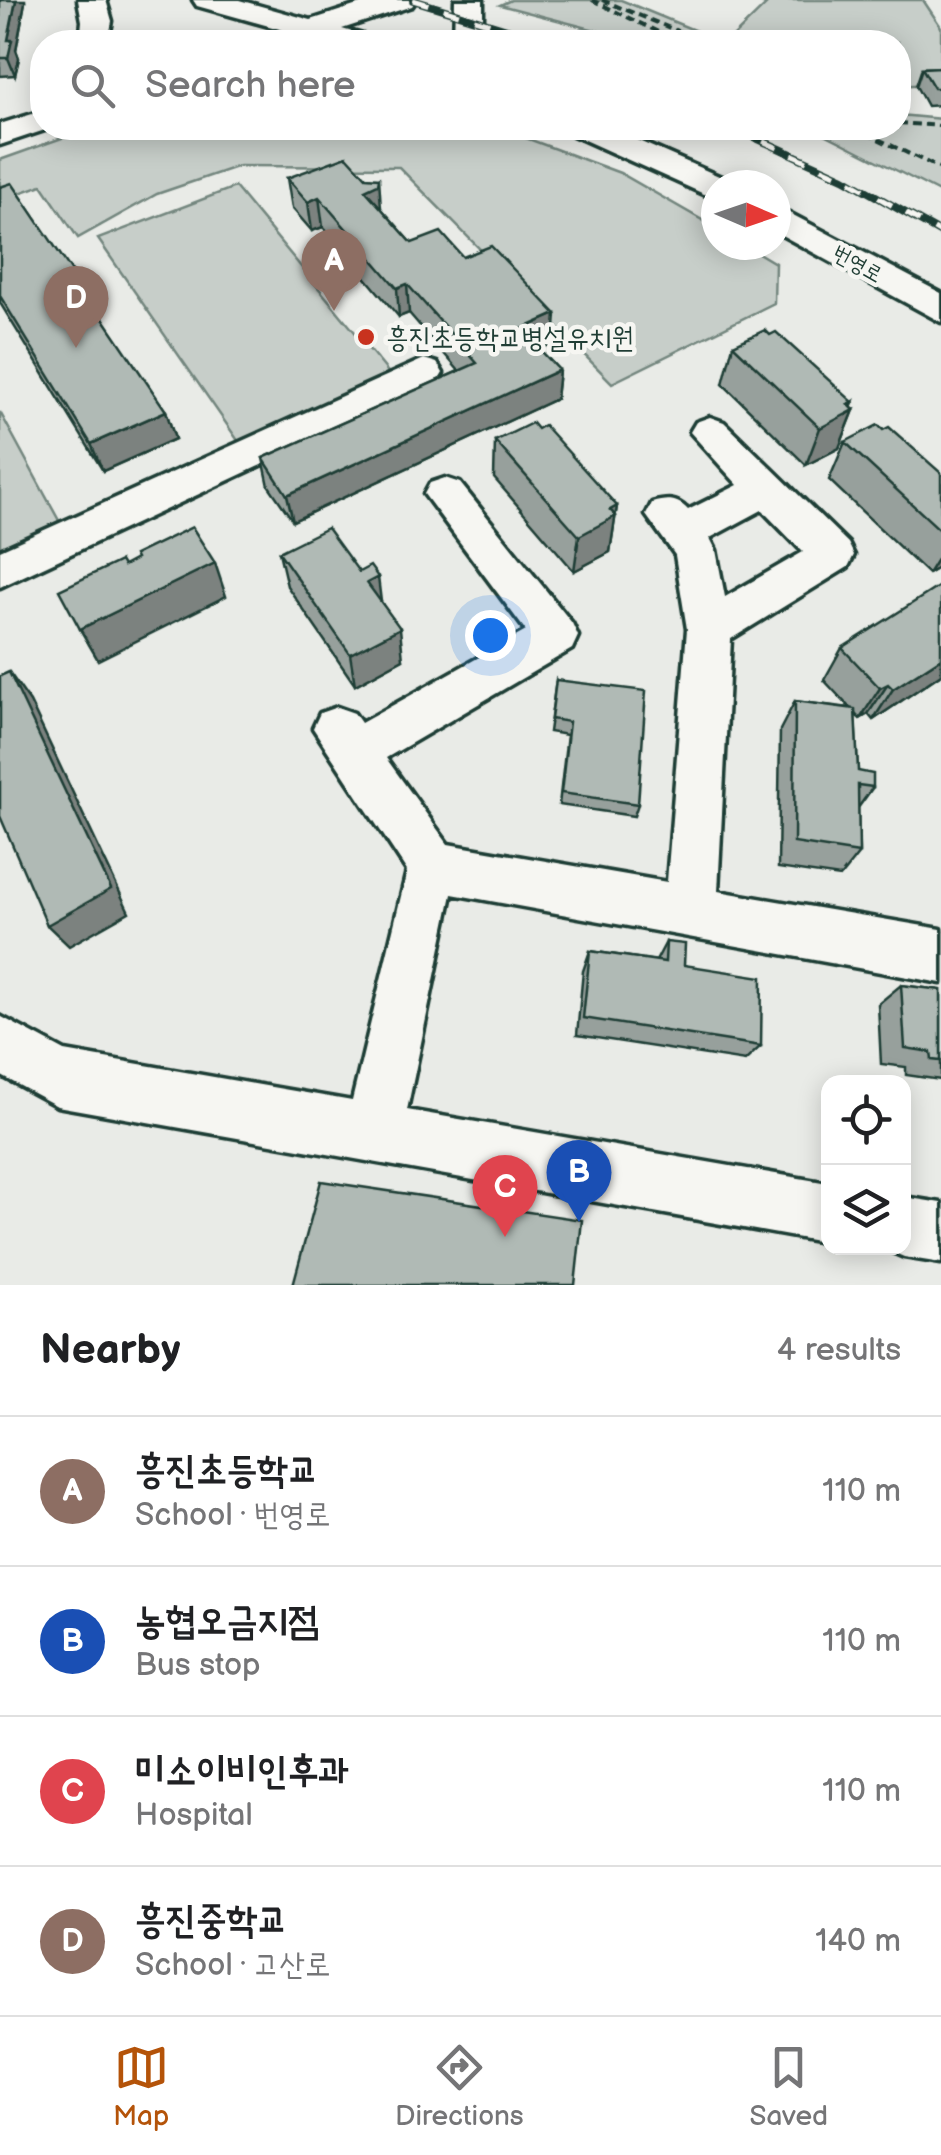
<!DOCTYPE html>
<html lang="en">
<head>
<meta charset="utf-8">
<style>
	:root { --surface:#fff; --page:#f2f2f2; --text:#202124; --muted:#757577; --line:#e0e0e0; --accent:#b45309 }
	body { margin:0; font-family:"Balsamiq Sans","Poor Story",sans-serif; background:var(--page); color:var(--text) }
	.controls { position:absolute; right:30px; bottom:30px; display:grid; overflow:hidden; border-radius:20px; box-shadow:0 5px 25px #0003 }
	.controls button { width:90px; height:90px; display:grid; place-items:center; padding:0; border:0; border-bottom:2px solid var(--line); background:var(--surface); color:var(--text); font:50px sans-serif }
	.compass { position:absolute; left:701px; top:170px; width:90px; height:90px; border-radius:50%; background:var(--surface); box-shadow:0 5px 25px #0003; rotate:92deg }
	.you { position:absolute; left:490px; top:635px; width:35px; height:35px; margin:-25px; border:8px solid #fff; border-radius:50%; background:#1a73e8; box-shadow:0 0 0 15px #1a73e833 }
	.badge { display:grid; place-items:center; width:65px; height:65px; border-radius:50%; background:var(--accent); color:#fff; font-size:32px; font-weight:700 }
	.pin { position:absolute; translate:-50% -82px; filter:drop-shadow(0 2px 5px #0008) }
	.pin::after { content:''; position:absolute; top:52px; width:35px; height:30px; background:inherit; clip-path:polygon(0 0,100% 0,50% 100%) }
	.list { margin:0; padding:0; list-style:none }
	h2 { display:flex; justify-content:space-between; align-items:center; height:130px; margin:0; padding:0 40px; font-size:42px }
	h2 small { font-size:32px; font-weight:400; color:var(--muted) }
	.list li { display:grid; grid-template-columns:65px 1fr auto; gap:30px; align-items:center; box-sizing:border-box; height:150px; padding:0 40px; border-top:2px solid var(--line) }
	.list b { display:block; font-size:38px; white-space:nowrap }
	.list p { margin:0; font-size:32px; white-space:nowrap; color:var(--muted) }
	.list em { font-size:32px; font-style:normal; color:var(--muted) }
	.icon { flex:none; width:55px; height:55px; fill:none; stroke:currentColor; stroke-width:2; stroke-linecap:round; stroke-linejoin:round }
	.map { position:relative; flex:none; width:941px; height:1285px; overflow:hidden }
	.search { position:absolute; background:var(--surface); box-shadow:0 5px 25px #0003; left:30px; right:30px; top:30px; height:110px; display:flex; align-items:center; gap:25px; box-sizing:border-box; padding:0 35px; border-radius:40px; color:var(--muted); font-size:38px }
	.sheet { height:730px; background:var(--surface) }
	nav { display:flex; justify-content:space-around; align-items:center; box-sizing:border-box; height:140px; border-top:2px solid var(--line); background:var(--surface); font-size:28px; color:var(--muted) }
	nav a { display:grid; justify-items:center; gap:5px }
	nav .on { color:var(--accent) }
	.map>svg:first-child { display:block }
	.green { fill:#c7cec9; stroke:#73867e; stroke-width:2.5 }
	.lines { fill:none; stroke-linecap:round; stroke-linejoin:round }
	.minor-casing { stroke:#1f3d34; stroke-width:7 }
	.path { stroke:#1f3d34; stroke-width:4; stroke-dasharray:8 5; stroke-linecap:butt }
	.minor { fill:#f6f6f2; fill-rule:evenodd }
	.rail-casing { stroke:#1f3d34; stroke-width:8 }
	.rail { stroke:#f6f6f2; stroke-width:5; stroke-dasharray:16; stroke-linecap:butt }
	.wall { fill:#97a09c; stroke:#1f3d34; stroke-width:2.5 }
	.shaded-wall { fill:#7b827f; stroke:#1f3d34; stroke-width:2.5 }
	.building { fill:#b0bab5; stroke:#1f3d34; stroke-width:2.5 }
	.poi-dot { fill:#c8321e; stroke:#f6f6f2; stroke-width:4 }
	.labels { text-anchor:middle; stroke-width:9; stroke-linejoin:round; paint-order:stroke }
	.far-street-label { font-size:22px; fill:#1f3d34; stroke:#f6f6f2 }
	.poi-label { font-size:28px; fill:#1f3d34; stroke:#f6f6f2; text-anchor:start }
</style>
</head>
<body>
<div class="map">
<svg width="941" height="1285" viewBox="0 0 941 1285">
	<rect width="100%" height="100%" fill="#e9ebe7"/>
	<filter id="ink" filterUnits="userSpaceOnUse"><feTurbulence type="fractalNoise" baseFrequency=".01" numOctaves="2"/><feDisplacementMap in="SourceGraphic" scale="20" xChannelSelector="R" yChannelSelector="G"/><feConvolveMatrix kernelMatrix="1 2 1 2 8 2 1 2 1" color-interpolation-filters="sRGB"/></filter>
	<g filter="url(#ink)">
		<path class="green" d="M 511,0 L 621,0 L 723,42 L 624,42 L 599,31 L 500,5 Z
			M 755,0 L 923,0 L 941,27 L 941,83 L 899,86 L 898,42 L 746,42 L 732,38 L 766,5 Z
			M 899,115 L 941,119 L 941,193 L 813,128 L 898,128 Z
			M 90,128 L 499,128 L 620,173 L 716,228 L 716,245 L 745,245 L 775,263 L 774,303 L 612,383 L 399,167 L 239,166 L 157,194 L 78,238 L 42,185 L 0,200 L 0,160 Z
			M 235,187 L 392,377 L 241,445 L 98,239 Z
			M 0,412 L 63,528 L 0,556 Z"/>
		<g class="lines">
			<defs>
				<path id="minor" d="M 78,0 L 106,0 L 112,21 L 108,42 L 80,42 L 82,21 Z
					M 193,0 L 239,0 L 311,20 L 373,0 L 416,0 L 412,6 L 342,29 L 367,36 L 371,42 L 326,42 L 197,6 Z
					M 455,0 L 483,0 L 483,42 L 454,42 Z
					M 42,111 L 42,128 L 51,128 L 0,145 L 0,124 Z
					M 568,128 L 609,128 L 728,180 L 731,185 L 716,185 L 716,197 L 704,194 L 573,135 Z
					M 776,206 L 941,293 L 941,322 L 776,232 Z
					M 424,359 L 437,363 L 443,373 L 437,383 L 0,587 L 0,550 Z
					M 710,417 L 724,422 L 848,543 L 854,555 L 848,567 L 731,639 L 718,891 L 941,929 L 941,983 L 452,894 L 407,1110 L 828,1183 L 828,1243 L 57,1106 L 0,1075 L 0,1016 L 65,1051 L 352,1101 L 407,871 L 313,728 L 320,713 L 337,707 L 354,713 L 361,723 L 526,631 L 424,494 L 430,483 L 445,478 L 460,483 L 572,623 L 578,636 L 572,649 L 386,758 L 448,844 L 667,882 L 687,629 L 675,555 L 646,515 L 652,503 C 667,499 677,498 688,510 L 738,485 L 690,432 L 696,422 ZM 762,510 L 803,552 L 725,597 L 716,550 L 710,538 Z
					M 904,1197 L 941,1203 L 941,1263 L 904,1257 L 883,1248 L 904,1248 Z"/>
			</defs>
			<use href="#minor" class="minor-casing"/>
			<path class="path" d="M 592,0 L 679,42
				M 602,0 L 704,42
				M 898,123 L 941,126
				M 855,128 L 941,169"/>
			<use href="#minor" class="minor"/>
			<defs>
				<path id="rail" d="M 413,0 L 549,42
					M 734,128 L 844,178 L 941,233"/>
			</defs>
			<use href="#rail" class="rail-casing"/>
			<use href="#rail" class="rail"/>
		</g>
		<path class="wall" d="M 0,0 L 25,2 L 16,50 L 19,58 L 15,75 L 0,76 Z
			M 941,67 L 941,105 L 927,106 L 916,86 L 922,68 Z
			M 287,178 L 381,208 L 412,243 L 463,257 L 554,343 L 539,349 L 559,370 L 556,399 L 293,521 L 269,486 L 263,458 L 459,371 L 409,313 L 399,317 L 323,227 L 312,231 L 292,208 Z
			M 0,187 L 166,411 L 175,439 L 103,471 L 0,303 Z
			M 733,345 L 853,402 L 851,407 L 854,410 L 839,448 L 806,465 L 723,384 Z
			M 495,441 L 617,506 L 610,552 L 574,571 L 494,478 Z
			M 845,442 L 941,473 L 941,566 L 928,574 L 829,480 Z
			M 279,552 L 382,603 L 403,659 L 355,685 L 287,586 Z
			M 842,648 L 941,674 L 873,720 L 868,714 L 860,719 L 855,714 L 858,771 L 873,787 L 858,808 L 859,853 L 840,877 L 778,868 L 780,730 L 795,701 L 850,708 L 824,680 Z
			M 556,680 L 638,804 L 634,816 L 559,805 L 567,735 L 549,732 Z
			M 666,942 L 684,965 L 761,1046 L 745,1061 L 577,1035 L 583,971 L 590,951 L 656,961 Z
			M 901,985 L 941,990 L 941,1080 L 906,1075 L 906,1067 L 881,1064 L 878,1004 Z"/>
		<path class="shaded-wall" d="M 16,0 L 25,0 L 25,2 L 16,50 L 19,58 L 15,75 L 8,58 L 8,40 Z
			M 379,178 L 381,208 L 365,190 Z
			M 319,197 L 323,227 L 312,231 L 308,202 Z
			M 407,284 L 409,313 L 399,317 L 397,288 Z
			M 556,314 L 554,343 L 533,352 L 522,329 Z
			M 559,370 L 556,399 L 293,521 L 287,495 Z
			M 853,402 L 848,414 L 854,410 L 839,448 L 806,465 L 820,428 Z
			M 166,411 L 175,439 L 103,471 L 91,444 Z
			M 617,506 L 610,552 L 574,571 L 579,536 L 610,510 Z
			M 941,553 L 941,566 L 928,574 Z
			M 215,563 L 226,596 L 98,660 L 80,629 Z
			M 378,577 L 382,610 L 367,583 Z
			M 400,628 L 403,659 L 355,685 L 350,654 Z
			M 941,658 L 941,674 L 873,720 L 893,689 Z
			M 9,672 L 30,702 L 129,912 L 69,946 L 47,925 Z
			M 888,684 L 868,714 L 860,719 L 880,688 Z"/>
		<path class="building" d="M 0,0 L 16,0 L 8,40 L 12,40 L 8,58 L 0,58 Z
			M 941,67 L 941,88 L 934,88 L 922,68 Z
			M 347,156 L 366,177 L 379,178 L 378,184 L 365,190 L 412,243 L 441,232 L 463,257 L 491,246 L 556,314 L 522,329 L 535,333 L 531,340 L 559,370 L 287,495 L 263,458 L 477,363 L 407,284 L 397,288 L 319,197 L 308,202 L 287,178 Z
			M 12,183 L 166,411 L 91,444 L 0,296 L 0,187 Z
			M 765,330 L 770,335 L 776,332 L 853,402 L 848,404 L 854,410 L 820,428 L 733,345 Z
			M 532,423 L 537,429 L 544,425 L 617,506 L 610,510 L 616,516 L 579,536 L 495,441 Z
			M 878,425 L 883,430 L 889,427 L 941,473 L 941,531 L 845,442 Z
			M 192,527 L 215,563 L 80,629 L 59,590 L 120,561 L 123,566 L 136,559 L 134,555 Z
			M 327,528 L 359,572 L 370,566 L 378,577 L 367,583 L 400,628 L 350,654 L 279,552 Z
			M 941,585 L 941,658 L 893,689 L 888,684 L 880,688 L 842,648 Z
			M 9,672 L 111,889 L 47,925 L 0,816 L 0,676 Z
			M 556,680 L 646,691 L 638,804 L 561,793 L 569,722 L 551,719 Z
			M 795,701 L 855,709 L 858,771 L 873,774 L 873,787 L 858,785 L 859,853 L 794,843 Z
			M 666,942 L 685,944 L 684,965 L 762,977 L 761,1046 L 583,1018 L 590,951 L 665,962 Z
			M 901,985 L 941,990 L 941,1061 L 932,1060 L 931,1052 L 905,1048 Z
			M 321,1181 L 582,1220 L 575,1285 L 293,1285 Z"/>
	</g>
	<circle class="poi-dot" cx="366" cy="337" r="10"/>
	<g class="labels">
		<g class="far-street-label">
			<text transform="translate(858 263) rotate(29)" y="8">번영로</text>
		</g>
		<g class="poi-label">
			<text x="386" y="347">흥진초등학교병설유치원</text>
		</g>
	</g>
</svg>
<div class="controls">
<button><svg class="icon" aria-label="locate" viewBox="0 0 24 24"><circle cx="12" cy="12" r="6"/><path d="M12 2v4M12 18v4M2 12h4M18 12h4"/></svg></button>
<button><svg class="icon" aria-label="layers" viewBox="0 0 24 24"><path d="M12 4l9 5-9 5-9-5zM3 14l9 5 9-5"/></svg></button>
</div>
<svg class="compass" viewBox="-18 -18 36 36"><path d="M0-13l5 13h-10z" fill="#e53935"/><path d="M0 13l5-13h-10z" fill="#757577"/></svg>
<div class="you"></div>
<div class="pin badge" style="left:334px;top:311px;background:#8d6e63">A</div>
<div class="pin badge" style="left:579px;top:1222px;background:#1a4fb4">B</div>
<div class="pin badge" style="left:505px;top:1237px;background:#e0444e">C</div>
<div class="pin badge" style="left:76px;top:348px;background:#8d6e63">D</div>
<div class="search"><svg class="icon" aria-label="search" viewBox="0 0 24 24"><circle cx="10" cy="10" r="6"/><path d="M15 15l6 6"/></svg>Search here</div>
</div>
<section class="sheet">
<h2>Nearby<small>4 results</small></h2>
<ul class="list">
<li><span class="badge" style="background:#8d6e63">A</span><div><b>흥진초등학교</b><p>School · 번영로</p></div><em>110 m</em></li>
<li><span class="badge" style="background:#1a4fb4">B</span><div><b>농협오금지점</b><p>Bus stop</p></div><em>110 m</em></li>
<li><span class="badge" style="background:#e0444e">C</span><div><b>미소이비인후과</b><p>Hospital</p></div><em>110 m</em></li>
<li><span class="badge" style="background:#8d6e63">D</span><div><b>흥진중학교</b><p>School · 고산로</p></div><em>140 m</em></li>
</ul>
</section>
<nav>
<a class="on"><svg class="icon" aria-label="map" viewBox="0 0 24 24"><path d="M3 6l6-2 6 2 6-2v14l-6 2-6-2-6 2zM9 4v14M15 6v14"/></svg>Map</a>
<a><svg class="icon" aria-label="directions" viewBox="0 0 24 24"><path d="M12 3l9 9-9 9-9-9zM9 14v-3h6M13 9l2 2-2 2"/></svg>Directions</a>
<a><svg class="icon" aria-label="saved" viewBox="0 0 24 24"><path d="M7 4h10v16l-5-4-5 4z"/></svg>Saved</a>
</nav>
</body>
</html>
